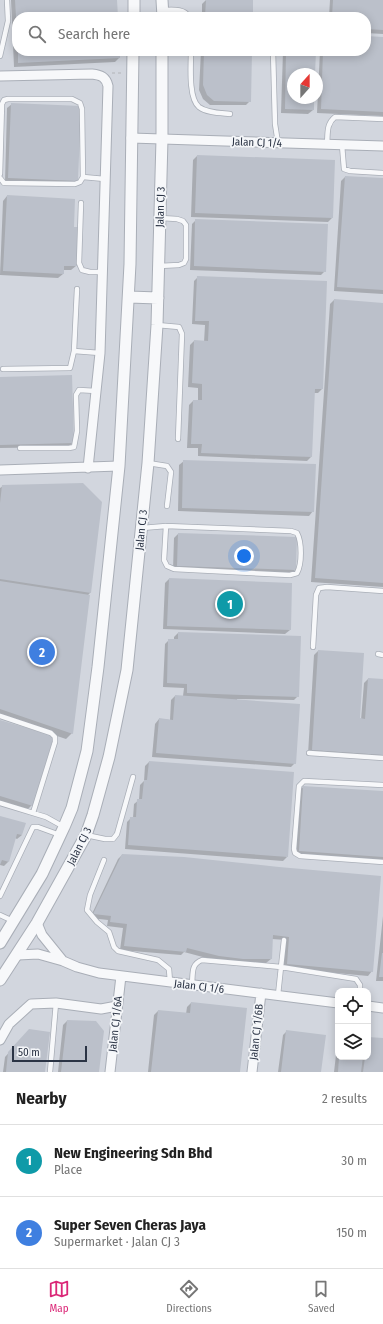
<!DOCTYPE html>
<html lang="en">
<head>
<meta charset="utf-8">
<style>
	:root { --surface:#fff; --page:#f2f2f2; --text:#222; --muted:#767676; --line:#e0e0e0; --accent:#db2777 }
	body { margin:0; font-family:"Fira Sans Condensed",sans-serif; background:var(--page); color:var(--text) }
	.controls { position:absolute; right:12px; bottom:12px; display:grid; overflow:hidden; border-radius:8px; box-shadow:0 2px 10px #0003 }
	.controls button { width:36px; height:36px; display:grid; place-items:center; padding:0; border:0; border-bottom:1px solid var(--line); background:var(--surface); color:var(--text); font:20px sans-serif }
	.compass { position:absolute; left:287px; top:68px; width:36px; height:36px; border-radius:50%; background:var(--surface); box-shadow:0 2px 10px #0003; rotate:21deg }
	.scale { position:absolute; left:12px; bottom:10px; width:75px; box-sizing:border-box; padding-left:4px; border:2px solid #2b3445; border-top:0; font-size:11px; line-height:14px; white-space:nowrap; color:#2b3445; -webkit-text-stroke:3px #f4f6f9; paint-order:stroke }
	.you { position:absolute; left:244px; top:556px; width:14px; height:14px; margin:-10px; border:3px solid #fff; border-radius:50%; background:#1a73e8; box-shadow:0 0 0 6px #1a73e833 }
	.badge { display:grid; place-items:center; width:26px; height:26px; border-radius:50%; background:var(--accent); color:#fff; font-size:13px; font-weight:700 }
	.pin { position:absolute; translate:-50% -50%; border:2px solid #fff; box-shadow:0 1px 4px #0006 }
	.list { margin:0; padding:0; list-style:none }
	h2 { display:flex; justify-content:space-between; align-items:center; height:52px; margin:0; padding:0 16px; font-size:17px }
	h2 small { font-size:13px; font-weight:400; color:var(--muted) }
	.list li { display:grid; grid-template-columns:26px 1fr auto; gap:12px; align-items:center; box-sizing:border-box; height:72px; padding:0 16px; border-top:1px solid var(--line) }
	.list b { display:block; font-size:15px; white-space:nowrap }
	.list p { margin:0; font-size:13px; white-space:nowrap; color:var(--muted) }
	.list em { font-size:13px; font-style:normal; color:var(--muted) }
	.icon { flex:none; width:22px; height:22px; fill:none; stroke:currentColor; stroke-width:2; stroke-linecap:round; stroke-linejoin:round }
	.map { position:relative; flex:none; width:383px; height:1072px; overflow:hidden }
	.search { position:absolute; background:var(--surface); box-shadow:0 2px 10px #0003; left:12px; right:12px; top:12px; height:44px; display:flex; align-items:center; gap:10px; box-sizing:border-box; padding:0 14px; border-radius:16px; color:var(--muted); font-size:15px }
	.sheet { height:196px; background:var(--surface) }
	nav { display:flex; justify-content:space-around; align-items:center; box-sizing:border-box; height:56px; border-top:1px solid var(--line); background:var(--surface); font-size:11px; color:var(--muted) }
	nav a { display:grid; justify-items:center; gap:2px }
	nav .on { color:var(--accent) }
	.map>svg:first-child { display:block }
	.built { fill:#d2d6de; fill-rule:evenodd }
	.shadow { fill:#0003 }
	.building { fill:#bbc0ca }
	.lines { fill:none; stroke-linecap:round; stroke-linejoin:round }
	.service-casing { stroke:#a9aeb7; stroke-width:6 }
	.minor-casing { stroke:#a9aeb7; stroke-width:11 }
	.tertiary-casing { stroke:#a9aeb7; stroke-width:13 }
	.path { stroke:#c2c5cb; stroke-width:2; stroke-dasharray:3 3; stroke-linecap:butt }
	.service { stroke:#f7f8fa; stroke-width:4.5 }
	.minor { stroke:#f7f8fa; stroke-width:9 }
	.tertiary { stroke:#f7f8fa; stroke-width:11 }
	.labels { text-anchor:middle; stroke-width:3.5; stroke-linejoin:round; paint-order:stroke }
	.street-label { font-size:11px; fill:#2b3445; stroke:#f4f6f9 }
</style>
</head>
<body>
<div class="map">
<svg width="383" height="1072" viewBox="0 0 383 1072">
	<rect width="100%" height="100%" fill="#e4e7ec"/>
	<path class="built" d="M 0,0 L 383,0 L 383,1072 L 0,1072 ZM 17,17 L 366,17 L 366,51 L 17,51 ZM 293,74 L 317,74 L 317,98 L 293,98 ZM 338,991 L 368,991 L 368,1057 L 338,1057 Z"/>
	<path class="shadow" d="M 11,0 L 116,0 L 117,17 L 17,17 L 17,51 L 119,51 L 119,58 L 115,62 L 14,67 Z
		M 206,0 L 230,0 L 252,17 L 202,17 L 202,4 Z
		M 330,0 L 383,0 L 383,34 L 366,33 L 366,17 L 329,17 Z
		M 366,37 L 383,38 L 383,116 L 317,113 L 320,51 L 366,51 Z
		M 201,51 L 251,51 L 250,101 L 246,105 L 210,105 L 203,99 L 199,90 Z
		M 283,51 L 315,51 L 314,74 L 293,74 L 293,98 L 313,98 L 313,110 L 308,114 L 281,113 Z
		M 12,104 L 77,181 L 73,185 L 5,182 L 7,108 Z
		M 197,156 L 332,218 L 328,222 L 191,217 L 193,160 Z
		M 345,177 L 383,179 L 383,294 L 334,291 L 341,181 Z
		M 7,196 L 73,228 L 76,266 L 71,270 L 63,270 L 63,274 L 58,278 L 0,275 L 3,201 Z
		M 196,220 L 325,271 L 321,275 L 190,270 L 192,224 Z
		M 198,277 L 322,389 L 318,393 L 314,393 L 311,457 L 307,461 L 198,456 L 198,448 L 187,448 L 189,405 L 193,401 L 198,401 L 198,388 L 188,387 L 190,345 L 194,341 L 204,342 L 205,325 L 192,324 L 194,281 Z
		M 334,300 L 383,304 L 383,587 L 311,582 L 330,304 Z
		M 0,378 L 73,442 L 69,447 L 0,448 Z
		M 184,461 L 313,511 L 309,516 L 178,511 L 179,465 Z
		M 3,486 L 101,502 L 90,593 L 87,596 L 72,733 L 66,739 L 0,717 L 0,488 Z
		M 178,534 L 295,570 L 291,574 L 173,570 L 174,538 Z
		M 169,579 L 290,630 L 285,634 L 163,629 L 165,583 Z
		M 178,633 L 298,696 L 294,700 L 237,699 L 237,700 L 295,763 L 291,767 L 152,757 L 155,724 L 159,719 L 170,720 L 171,700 L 175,696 L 183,696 L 184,688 L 163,687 L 165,644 L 169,640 L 174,640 L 174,637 Z
		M 318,651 L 359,719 L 361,720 L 364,683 L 368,679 L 383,680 L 383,759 L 308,754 L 314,655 Z
		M 0,721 L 32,805 L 28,809 L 0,801 Z
		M 149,762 L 287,857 L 283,861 L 125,849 L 127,822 L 131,818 L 133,818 L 134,804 L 139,800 L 140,785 L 144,781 L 145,766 Z
		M 303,787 L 383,792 L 383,861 L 295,855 L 299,791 Z
		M 0,817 L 22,835 L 17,839 L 15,838 L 8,862 L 4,866 L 0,865 Z
		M 122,855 L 372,971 L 368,976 L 283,968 L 286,940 L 272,939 L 271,959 L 266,963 L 239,962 L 214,960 L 184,952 L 181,955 L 120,950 L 123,928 L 107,926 L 108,920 L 90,918 L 118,859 Z
		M 383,916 L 383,981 L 376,981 Z
		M 191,1003 L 239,1072 L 148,1072 L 154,1015 L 158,1011 L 186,1014 L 187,1007 Z
		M 67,1021 L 98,1072 L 58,1072 L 63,1025 Z
		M 287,1031 L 320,1072 L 278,1072 L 283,1035 Z
		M 25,1035 L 44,1072 L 3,1072 L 5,1057 Z
		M 338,1038 L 338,1057 L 368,1057 L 368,1038 L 383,1039 L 383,1072 L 334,1072 Z"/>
	<path class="building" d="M 15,0 L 117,0 L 118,17 L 16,17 Z
		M 206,0 L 253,0 L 253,17 L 205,17 Z
		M 333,0 L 383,0 L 383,30 L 366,29 L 366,17 L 332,17 Z
		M 366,36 L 383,37 L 383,112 L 321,109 L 323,51 L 366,51 Z
		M 18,51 L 120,51 L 120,58 L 18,63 Z
		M 204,51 L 252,51 L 251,102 L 214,101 L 207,95 L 203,85 Z
		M 286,51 L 316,51 L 315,74 L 293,74 L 293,98 L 314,98 L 314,110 L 285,109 Z
		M 11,103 L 81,106 L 78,181 L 8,178 Z
		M 197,155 L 335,160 L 333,218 L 195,213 Z
		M 345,176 L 383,178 L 383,290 L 337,287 Z
		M 7,195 L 75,199 L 74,227 L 78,227 L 77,266 L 64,266 L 64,274 L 3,271 Z
		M 195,219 L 328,224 L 326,272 L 194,266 Z
		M 197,276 L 327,281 L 323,389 L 315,389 L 312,457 L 201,453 L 202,444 L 191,444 L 193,400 L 202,400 L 202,384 L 192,383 L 194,340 L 208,341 L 209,321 L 195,321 Z
		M 334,299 L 383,303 L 383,583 L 315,578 Z
		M 72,375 L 74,443 L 0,445 L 0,377 Z
		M 183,460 L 316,464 L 314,512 L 182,508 Z
		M 83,483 L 102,502 L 91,593 L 0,579 L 0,503 L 2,485 Z
		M 178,533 L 297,537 L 296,570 L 177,566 Z
		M 169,578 L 292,583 L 291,630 L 167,626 Z
		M 0,581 L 90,595 L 73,734 L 0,709 Z
		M 178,632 L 301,636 L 299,697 L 187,693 L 187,684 L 167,683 L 168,639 L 178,639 Z
		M 318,650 L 364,653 L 360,718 L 365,719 L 368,678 L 383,679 L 383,755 L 312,750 Z
		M 175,695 L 300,704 L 296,764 L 156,753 L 159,718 L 173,720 Z
		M 0,720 L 54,736 L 33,806 L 0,796 Z
		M 149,761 L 294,772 L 288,857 L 128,845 L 130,817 L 136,817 L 137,799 L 142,799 L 144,780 L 147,780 Z
		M 303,786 L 383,791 L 383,857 L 299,851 Z
		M 0,816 L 26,823 L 22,835 L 17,834 L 9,862 L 2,860 L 0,865 Z
		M 122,854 L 184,857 L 279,867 L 381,876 L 373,972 L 287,964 L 289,937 L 273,935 L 272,959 L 243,959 L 219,956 L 187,948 L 186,952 L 124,946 L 127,924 L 110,922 L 111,916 L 93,914 Z
		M 382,953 L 383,953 L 383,977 L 379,977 Z
		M 191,1002 L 247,1008 L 240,1072 L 151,1072 L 158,1010 L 190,1013 Z
		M 67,1020 L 96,1021 L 104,1031 L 99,1072 L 61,1072 Z
		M 29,1029 L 50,1032 L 45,1072 L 6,1072 L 8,1052 Z
		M 286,1030 L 326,1035 L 321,1072 L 281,1072 Z
		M 368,1037 L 383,1038 L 383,1072 L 363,1072 L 365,1057 L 368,1057 Z
		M 339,1057 L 363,1057 L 361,1072 L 338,1072 Z"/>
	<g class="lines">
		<defs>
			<path id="service" d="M 163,10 C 172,10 184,8 189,17
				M 191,51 C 191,64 188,98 199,107 C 207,113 220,113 230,114
				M 273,51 L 275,124 L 278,143
				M 0,56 L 8,21 L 7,0
				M 327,144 C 328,134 326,124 335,117 L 383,119
				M 342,145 L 344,169 L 350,171 L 383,173
				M 0,174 L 2,104 L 4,100 L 8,99 L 72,99 L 80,103 L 82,109 L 83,177
				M 0,178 L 4,183 L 75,184 L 80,182 L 83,177 L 105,179
				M 81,203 L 79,263 L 82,270 L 90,272 L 103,272
				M 159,266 L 179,265 L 184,263 L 186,259 L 186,225 L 183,221 L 177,219 L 161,218
				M 77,289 L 74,351 L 100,353
				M 157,325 L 179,327 L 182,334 L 178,439
				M 3,369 L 70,368 L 74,351
				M 20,448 L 69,448 L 74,447 L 77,431 L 76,395 L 79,390 L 96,391
				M 148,463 L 167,466 L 171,472 L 167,506
				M 142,528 L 166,526 L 291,531 L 297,533 C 302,542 302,564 297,573 L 290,575 L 174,569 L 167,566 L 164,560 L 166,526
				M 313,647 L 316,595 L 319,588 L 327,587 L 383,591
				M 378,654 L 383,655
				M 0,716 L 51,733 L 55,737 L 55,742 L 33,813
				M 309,753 L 383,758
				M 383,785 L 304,781 L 299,786 L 294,849 L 295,853 L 300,856 L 383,862
				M 0,803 L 46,817 L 64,827
				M 86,835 L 105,839 L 113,839 L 117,834 L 133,777
				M 104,860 L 90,895 L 87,910 L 97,922 L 109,932 L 114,947 L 118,951 L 158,960 L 169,969 L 170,982
				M 0,896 L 33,827 L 38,827 L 60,835
				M 0,915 L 13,921
				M 284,940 L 281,967 L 356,979 L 360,985 L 360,991
				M 192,984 C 193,973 191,964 202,960 L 281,967 L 278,995
				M 50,1072 L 56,1003"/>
			<path id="minor" d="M 0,76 L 92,74 C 101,75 106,77 108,86 L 100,353 L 88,468
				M 131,138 L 383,146
				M 0,470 L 119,466
				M 37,923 L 42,935 L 63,961
				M 18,955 L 38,954 L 63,961 L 77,967 L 99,973 L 338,1003
				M 368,1006 L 383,1008
				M 0,1040 L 9,1024 L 31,1004 L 56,1003 L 101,1009 L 117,1006
				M 110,1072 L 121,976
				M 252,1072 L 261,993"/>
			<path id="tertiary" d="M 162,0 L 163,17
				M 134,17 L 134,0
				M 129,297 L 158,298
				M 0,943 L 42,874 L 64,827 L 72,808 L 87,751 L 98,667 L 119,466 L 130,264 L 133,51
				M 0,980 L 37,923 L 86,835 L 93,815 L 109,757 L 127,670 L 148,463 L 157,325 L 162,139 L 162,51"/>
		</defs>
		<use href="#service" class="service-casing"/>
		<use href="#minor" class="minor-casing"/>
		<use href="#tertiary" class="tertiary-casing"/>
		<path class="path" d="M 112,73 L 123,73"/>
		<use href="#service" class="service"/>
		<use href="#minor" class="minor"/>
		<use href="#tertiary" class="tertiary"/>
	</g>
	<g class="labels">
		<g class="street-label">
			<text transform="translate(257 142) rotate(2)" y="4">Jalan CJ 1/4</text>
			<text transform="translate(160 207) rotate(-88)" y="4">Jalan CJ 3</text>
			<text transform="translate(141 530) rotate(-84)" y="4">Jalan CJ 3</text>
			<text transform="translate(79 846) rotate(-63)" y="4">Jalan CJ 3</text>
			<text transform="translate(199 986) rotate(7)" y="4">Jalan CJ 1/6</text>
			<text transform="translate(115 1024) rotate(-84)" y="4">Jalan CJ 1/6A</text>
			<text transform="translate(256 1032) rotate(-84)" y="4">Jalan CJ 1/6B</text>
		</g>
	</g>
</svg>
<div class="controls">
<button><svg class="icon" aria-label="locate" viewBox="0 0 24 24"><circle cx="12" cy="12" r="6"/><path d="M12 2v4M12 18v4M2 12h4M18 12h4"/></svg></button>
<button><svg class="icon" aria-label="layers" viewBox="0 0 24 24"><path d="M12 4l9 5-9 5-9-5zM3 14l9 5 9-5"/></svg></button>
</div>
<svg class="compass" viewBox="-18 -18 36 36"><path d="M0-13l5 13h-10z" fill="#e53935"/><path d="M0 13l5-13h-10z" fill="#767676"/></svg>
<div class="scale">50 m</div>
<div class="you"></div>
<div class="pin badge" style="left:230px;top:604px;background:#0f9aa8">1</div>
<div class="pin badge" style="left:42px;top:652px;background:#3f7fe0">2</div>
<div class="search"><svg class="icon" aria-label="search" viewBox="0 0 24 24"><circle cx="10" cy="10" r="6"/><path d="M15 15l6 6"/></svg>Search here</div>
</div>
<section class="sheet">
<h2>Nearby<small>2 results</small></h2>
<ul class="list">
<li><span class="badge" style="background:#0f9aa8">1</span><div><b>New Engineering Sdn Bhd</b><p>Place</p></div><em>30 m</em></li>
<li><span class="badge" style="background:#3f7fe0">2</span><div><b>Super Seven Cheras Jaya</b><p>Supermarket · Jalan CJ 3</p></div><em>150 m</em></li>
</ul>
</section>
<nav>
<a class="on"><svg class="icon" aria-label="map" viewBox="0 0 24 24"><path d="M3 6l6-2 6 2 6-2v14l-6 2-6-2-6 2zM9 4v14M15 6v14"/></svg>Map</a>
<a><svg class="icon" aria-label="directions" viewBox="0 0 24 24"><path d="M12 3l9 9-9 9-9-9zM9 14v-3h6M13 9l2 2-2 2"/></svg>Directions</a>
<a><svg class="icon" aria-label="saved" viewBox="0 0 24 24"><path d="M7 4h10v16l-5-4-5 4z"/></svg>Saved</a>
</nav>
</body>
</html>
